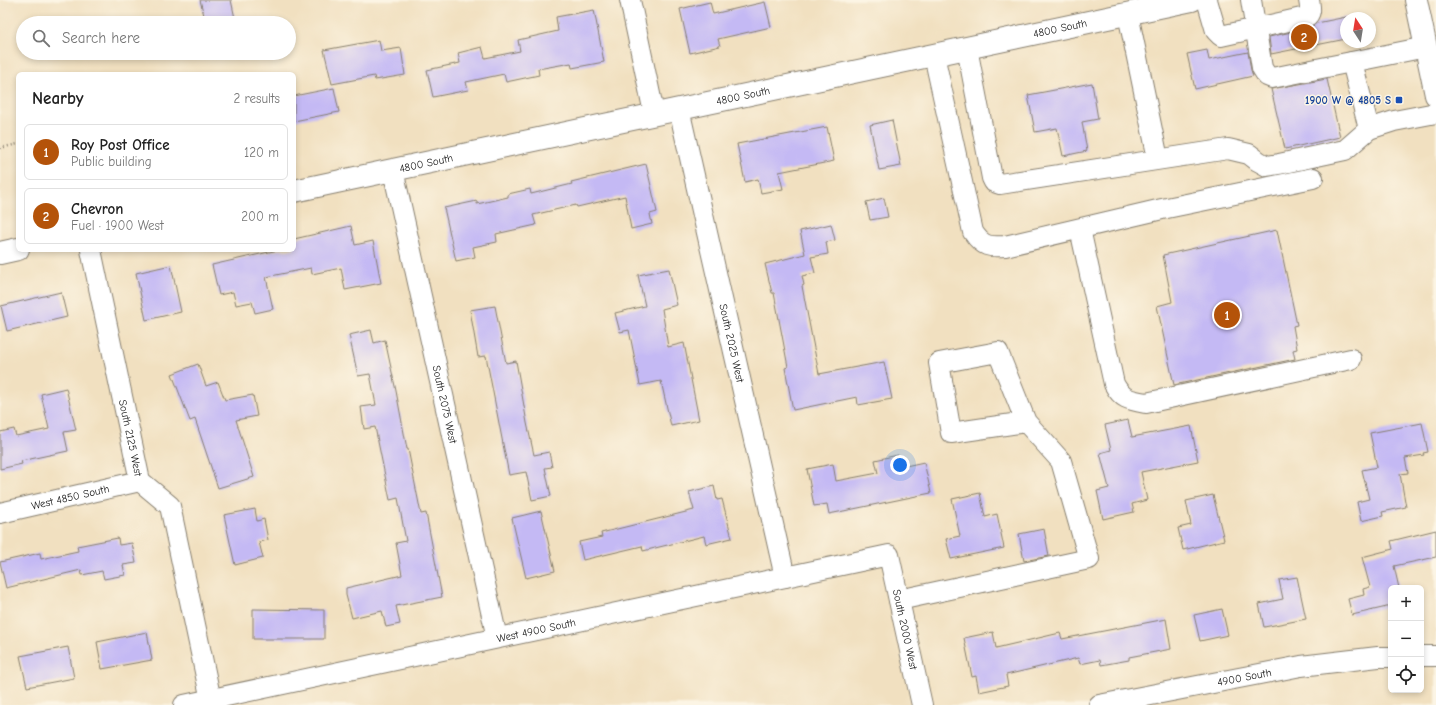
<!DOCTYPE html>
<html lang="en">
<head>
<meta charset="utf-8">
<style>
	:root { --surface:#fff; --page:#f6f6f6; --text:#222; --muted:#767676; --line:#e0e0e0; --accent:#b45309 }
	body { margin:0; font-family:"Comic Neue",sans-serif; background:var(--page); color:var(--text) }
	.controls { position:absolute; right:12px; bottom:12px; display:grid; overflow:hidden; border-radius:6px; box-shadow:0 2px 6px #0003 }
	.controls button { width:36px; height:36px; display:grid; place-items:center; padding:0; border:0; border-bottom:1px solid var(--line); background:var(--surface); color:var(--text); font:20px sans-serif }
	.compass { position:absolute; left:1340px; top:12px; width:36px; height:36px; border-radius:50%; background:var(--surface); box-shadow:0 2px 6px #0003; rotate:348deg }
	.you { position:absolute; left:900px; top:465px; width:14px; height:14px; margin:-10px; border:3px solid #fff; border-radius:50%; background:#1a73e8; box-shadow:0 0 0 6px #1a73e833 }
	.badge { display:grid; place-items:center; width:26px; height:26px; border-radius:50%; background:var(--accent); color:#fff; font-size:13px; font-weight:700 }
	.pin { position:absolute; translate:-50% -50%; border:2px solid #fff; box-shadow:0 1px 4px #0006 }
	.list { margin:0; padding:0; list-style:none }
	h2 { display:flex; justify-content:space-between; align-items:center; height:52px; margin:0; padding:0 16px; font-size:17px }
	h2 small { font-size:13px; font-weight:400; color:var(--muted) }
	.list li { display:grid; grid-template-columns:26px 1fr auto; gap:12px; align-items:center; box-sizing:border-box; height:56px; margin:0 8px 8px; padding:0 8px; border:1px solid var(--line); border-radius:6px }
	.list b { display:block; font-size:15px; white-space:nowrap }
	.list p { margin:0; font-size:13px; white-space:nowrap; color:var(--muted) }
	.list em { font-size:13px; font-style:normal; color:var(--muted) }
	.icon { flex:none; width:22px; height:22px; fill:none; stroke:currentColor; stroke-width:2; stroke-linecap:round; stroke-linejoin:round }
	.map { position:relative; flex:none; width:1436px; height:705px; overflow:hidden }
	.search { position:absolute; background:var(--surface); box-shadow:0 2px 6px #0003; left:16px; top:16px; width:280px; height:44px; display:flex; align-items:center; gap:10px; box-sizing:border-box; padding:0 14px; border-radius:22px; color:var(--muted); font-size:15px }
	.panel { position:absolute; background:var(--surface); box-shadow:0 2px 6px #0003; left:16px; top:72px; width:280px; height:180px; border-radius:6px }
	.map>svg:first-child { display:block }
	.building { fill:#c4b9f4 }
	.lines { fill:none; stroke-linecap:round; stroke-linejoin:round }
	.minor-casing { stroke:#867e6e; stroke-width:22 }
	.major-casing { stroke:#867e6e; stroke-width:24 }
	.path { stroke:#867e6e; stroke-width:2.5; stroke-dasharray:1 3; stroke-linecap:butt }
	.minor { stroke:#fff; stroke-width:20 }
	.major { stroke:#fff; stroke-width:22 }
	.transit-dot { fill:#1a4fb4; stroke:#fcf5e5; stroke-width:1.5 }
	.labels { text-anchor:middle; stroke-width:3; stroke-linejoin:round; paint-order:stroke }
	.street-label { font-size:11px; fill:#1c1c1c; stroke:#fcf5e5 }
	.transit-label { font-size:11px; font-weight:bold; fill:#164399; stroke:#fcf5e5; text-anchor:end }
</style>
</head>
<body>
<div class="map">
<svg width="1436" height="705" viewBox="0 0 1436 705">
	<rect width="100%" height="100%" fill="#fcf5e5"/>
	<filter id="ink" filterUnits="userSpaceOnUse"><feTurbulence type="fractalNoise" baseFrequency=".025" numOctaves="2"/><feDisplacementMap in="SourceGraphic" scale="8" xChannelSelector="R" yChannelSelector="G"/><feConvolveMatrix kernelMatrix="1 2 1 2 8 2 1 2 1" color-interpolation-filters="sRGB"/></filter>
	<filter id="wash" filterUnits="userSpaceOnUse"><feTurbulence type="fractalNoise" baseFrequency=".012" numOctaves="4" result="noise"/><feDisplacementMap in="SourceGraphic" scale="16" xChannelSelector="R" yChannelSelector="G"/><feGaussianBlur stdDeviation="0.9" result="paint"/><feColorMatrix in="noise" values="0 0 0 0 0 0 0 0 0 0 0 0 0 0 0 0 0 1.4 0 .05"/><feComposite in="paint" operator="in"/></filter>
	<g filter="url(#wash)">
		<rect width="100%" height="100%" fill="#f1e0c0"/>
		<g id="blocks">
			<path class="building" d="M 200,0 L 231,0 L 236,23 L 206,23 Z
				M 710,2 L 713,14 L 765,2 L 771,27 L 718,39 L 720,46 L 690,53 L 680,9 Z
				M 594,10 L 604,62 L 572,68 L 571,63 L 538,69 L 539,75 L 506,82 L 504,74 L 466,82 L 468,90 L 433,97 L 427,70 L 460,63 L 458,53 L 482,47 L 485,58 L 520,51 L 518,40 L 558,31 L 556,17 Z
				M 1346,17 L 1346,39 L 1271,54 L 1269,37 L 1309,28 L 1317,23 Z
				M 379,40 L 381,51 L 401,48 L 405,75 L 375,80 L 374,76 L 332,84 L 324,50 Z
				M 1207,50 L 1209,60 L 1248,52 L 1251,70 L 1253,76 L 1195,89 L 1187,54 Z
				M 1327,79 L 1340,137 L 1285,149 L 1271,89 Z
				M 1092,83 L 1098,119 L 1082,122 L 1087,151 L 1063,156 L 1057,128 L 1035,132 L 1028,95 Z
				M 334,88 L 339,112 L 294,121 L 294,96 Z
				M 892,120 L 901,166 L 879,170 L 870,125 Z
				M 827,127 L 834,161 L 779,172 L 783,189 L 761,193 L 758,179 L 745,182 L 737,144 Z
				M 646,164 L 657,212 L 650,214 L 652,224 L 631,229 L 625,196 L 577,207 L 576,205 L 533,215 L 536,225 L 496,234 L 497,242 L 473,247 L 475,257 L 456,261 L 444,208 L 477,201 L 477,204 L 508,197 L 508,194 L 530,189 L 531,194 L 572,184 L 571,182 Z
				M 884,198 L 888,217 L 870,220 L 866,202 Z
				M 831,224 L 835,240 L 826,242 L 828,254 L 811,257 L 815,273 L 802,276 L 804,285 L 802,286 L 819,374 L 884,362 L 892,399 L 858,405 L 857,397 L 793,410 L 785,368 L 788,367 L 774,293 L 772,293 L 765,264 L 805,254 L 800,231 Z
				M 351,226 L 355,245 L 373,241 L 381,283 L 345,290 L 341,268 L 312,274 L 311,268 L 266,277 L 273,309 L 255,313 L 252,302 L 236,305 L 233,292 L 219,295 L 212,265 L 278,250 L 294,250 L 294,239 Z
				M 1277,230 L 1297,325 L 1293,326 L 1297,349 L 1293,350 L 1295,359 L 1174,385 L 1157,306 L 1172,302 L 1163,255 Z
				M 171,265 L 181,312 L 146,320 L 136,273 Z
				M 669,269 L 677,305 L 662,309 L 668,347 L 684,343 L 699,420 L 671,426 L 661,381 L 640,385 L 629,330 L 620,332 L 615,313 L 645,306 L 638,275 Z
				M 61,292 L 67,317 L 7,331 L 1,306 Z
				M 495,306 L 506,363 L 516,361 L 527,423 L 534,455 L 549,452 L 552,467 L 545,468 L 551,496 L 532,500 L 526,472 L 509,475 L 486,356 L 478,357 L 470,310 Z
				M 371,330 L 374,343 L 385,340 L 396,391 L 407,449 L 408,449 L 421,514 L 426,513 L 442,597 L 396,606 L 400,624 L 386,627 L 382,611 L 352,618 L 346,595 L 346,588 L 402,575 L 396,543 L 406,541 L 398,498 L 390,500 L 375,427 L 364,429 L 361,407 L 376,405 L 370,374 L 358,376 L 349,335 Z
				M 198,364 L 206,386 L 218,382 L 225,400 L 253,395 L 257,416 L 236,420 L 254,477 L 218,488 L 195,419 L 190,421 L 172,374 Z
				M 66,388 L 76,430 L 64,432 L 68,451 L 21,461 L 22,464 L 0,469 L 0,432 L 14,429 L 16,436 L 49,429 L 41,394 Z
				M 1128,420 L 1132,437 L 1191,426 L 1198,461 L 1141,472 L 1147,500 L 1132,504 L 1134,512 L 1103,519 L 1097,491 L 1109,488 L 1100,453 L 1111,450 L 1105,425 Z
				M 1422,423 L 1428,452 L 1423,453 L 1424,455 L 1405,458 L 1408,473 L 1400,474 L 1406,507 L 1382,512 L 1383,516 L 1361,521 L 1357,502 L 1369,499 L 1362,470 L 1377,467 L 1370,433 Z
				M 898,455 L 901,467 L 924,462 L 931,493 L 829,514 L 827,504 L 814,506 L 807,469 L 833,464 L 836,481 L 878,473 L 875,460 Z
				M 714,486 L 717,500 L 722,499 L 732,538 L 706,544 L 704,536 L 643,551 L 642,546 L 583,560 L 579,542 L 602,537 L 601,533 L 694,510 L 689,492 Z
				M 980,493 L 985,517 L 997,514 L 1004,548 L 951,559 L 946,539 L 960,536 L 952,499 Z
				M 1213,495 L 1224,540 L 1183,550 L 1178,528 L 1191,525 L 1186,501 Z
				M 255,509 L 257,521 L 264,519 L 268,540 L 259,542 L 263,558 L 235,565 L 224,515 Z
				M 541,511 L 555,571 L 526,578 L 512,518 Z
				M 1044,529 L 1049,556 L 1024,561 L 1019,534 Z
				M 1436,530 L 1436,557 L 1394,566 L 1399,588 L 1391,588 L 1391,606 L 1352,615 L 1348,599 L 1364,595 L 1363,589 L 1370,587 L 1362,557 L 1393,549 L 1391,541 Z
				M 118,538 L 119,545 L 132,543 L 136,563 L 123,565 L 125,575 L 104,579 L 102,571 L 82,575 L 81,570 L 6,588 L 0,562 L 40,553 L 41,559 L 78,551 L 77,546 Z
				M 1297,577 L 1306,619 L 1264,627 L 1259,604 L 1283,599 L 1279,580 Z
				M 253,609 L 324,610 L 324,639 L 253,639 Z
				M 1222,609 L 1228,635 L 1200,641 L 1194,615 Z
				M 1166,619 L 1171,649 L 1129,657 L 1129,660 L 1101,665 L 1100,660 L 1080,664 L 1078,658 L 1006,675 L 1008,686 L 979,692 L 976,676 L 972,677 L 964,638 L 993,632 L 996,648 L 1060,633 L 1062,639 Z
				M 147,632 L 152,660 L 102,669 L 97,642 Z
				M 68,647 L 74,678 L 27,687 L 20,656 Z"/>
		</g>
	</g>
	<g filter="url(#ink)">
		<use href="#blocks" fill-opacity="0" stroke="#867e6e" stroke-width="1"/>
		<g class="lines">
			<defs>
				<g id="minor">
					<path d="M 630,0 L 654,113"/>
					<path d="M 1207,0 L 1216,31 L 1221,36 L 1306,17 C 1312,13 1310,7 1309,0"/>
					<path d="M 1251,0 L 1262,68 L 1267,76 L 1272,78 L 1426,47"/>
					<path d="M 1128,14 L 1158,159"/>
					<path d="M 967,48 L 992,178 L 994,182 L 1000,184 L 1228,149 L 1249,154 L 1258,161 L 1267,166 L 1279,164 L 1345,150 L 1369,129 L 1394,121 L 1436,113"/>
					<path d="M 934,55 L 973,232 C 983,247 989,247 1005,246 L 1162,209 L 1313,178"/>
					<path d="M 1352,62 L 1369,129"/>
					<path id="s1" d="M 679,109 L 785,577"/>
					<path id="s2" d="M 393,170 L 497,638"/>
					<path d="M 1080,229 L 1114,384 C 1122,399 1129,400 1146,403 L 1351,359"/>
					<path id="s3" d="M 91,250 L 140,481 L 170,506 L 212,705"/>
					<path id="s4" d="M 0,513 L 140,481"/>
					<path d="M 899,600 L 1089,559 L 1061,461 L 1026,422 L 998,352 L 939,363 L 951,433 L 1026,422"/>
					<path d="M 1421,656 L 1436,656"/>
					<path id="s5" d="M 184,705 L 889,555 L 922,705"/>
					<path id="s6" d="M 1099,705 L 1301,666 L 1378,657 L 1391,657"/>
				</g>
				<g id="major">
					<path d="M 1416,0 L 1436,95"/>
					<path id="s7" d="M 294,191 L 1192,0"/>
					<path d="M 0,253 L 18,249"/>
				</g>
			</defs>
			<use href="#minor" class="minor-casing"/>
			<use href="#major" class="major-casing"/>
			<path class="path" d="M 0,148 L 18,144"/>
			<use href="#minor" class="minor"/>
			<use href="#major" class="major"/>
		</g>
	</g>
	<rect class="transit-dot" x="1395" y="96" width="8" height="8" rx="2"/>
	<g class="labels">
		<g class="street-label">
			<text dy="4" stroke="none"><textPath href="#s7" startOffset="783">4800 South</textPath></text>
			<text dy="4" stroke="none"><textPath href="#s7" startOffset="459">4800 South</textPath></text>
			<text dy="4" stroke="none"><textPath href="#s7" startOffset="135">4800 South</textPath></text>
			<text dy="4" stroke="none"><textPath href="#s1" startOffset="240">South 2025 West</textPath></text>
			<text dy="4" stroke="none"><textPath href="#s2" startOffset="240">South 2075 West</textPath></text>
			<text dy="4" stroke="none"><textPath href="#s3" startOffset="192">South 2125 West</textPath></text>
			<text dy="4" stroke="none"><textPath href="#s4" startOffset="72">West 4850 South</textPath></text>
			<text dy="4" stroke="none"><textPath href="#s5" startOffset="360">West 4900 South</textPath></text>
			<text dy="4" stroke="none"><textPath href="#s5" startOffset="797">South 2000 West</textPath></text>
			<text dy="4" stroke="none"><textPath href="#s6" startOffset="148">4900 South</textPath></text>
		</g>
		<g class="transit-label">
			<text x="1391" y="104">1900 W @ 4805 S</text>
		</g>
	</g>
</svg>
<div class="controls">
<button>+</button>
<button>−</button>
<button><svg class="icon" aria-label="locate" viewBox="0 0 24 24"><circle cx="12" cy="12" r="6"/><path d="M12 2v4M12 18v4M2 12h4M18 12h4"/></svg></button>
</div>
<svg class="compass" viewBox="-18 -18 36 36"><path d="M0-13l5 13h-10z" fill="#e53935"/><path d="M0 13l5-13h-10z" fill="#767676"/></svg>
<div class="you"></div>
<div class="pin badge" style="left:1227px;top:315px">1</div>
<div class="pin badge" style="left:1304px;top:37px">2</div>
<div class="search"><svg class="icon" aria-label="search" viewBox="0 0 24 24"><circle cx="10" cy="10" r="6"/><path d="M15 15l6 6"/></svg>Search here</div>
<section class="panel">
<h2>Nearby<small>2 results</small></h2>
<ul class="list">
<li><span class="badge">1</span><div><b>Roy Post Office</b><p>Public building</p></div><em>120 m</em></li>
<li><span class="badge">2</span><div><b>Chevron</b><p>Fuel · 1900 West</p></div><em>200 m</em></li>
</ul>
</section>
</div>
</body>
</html>
